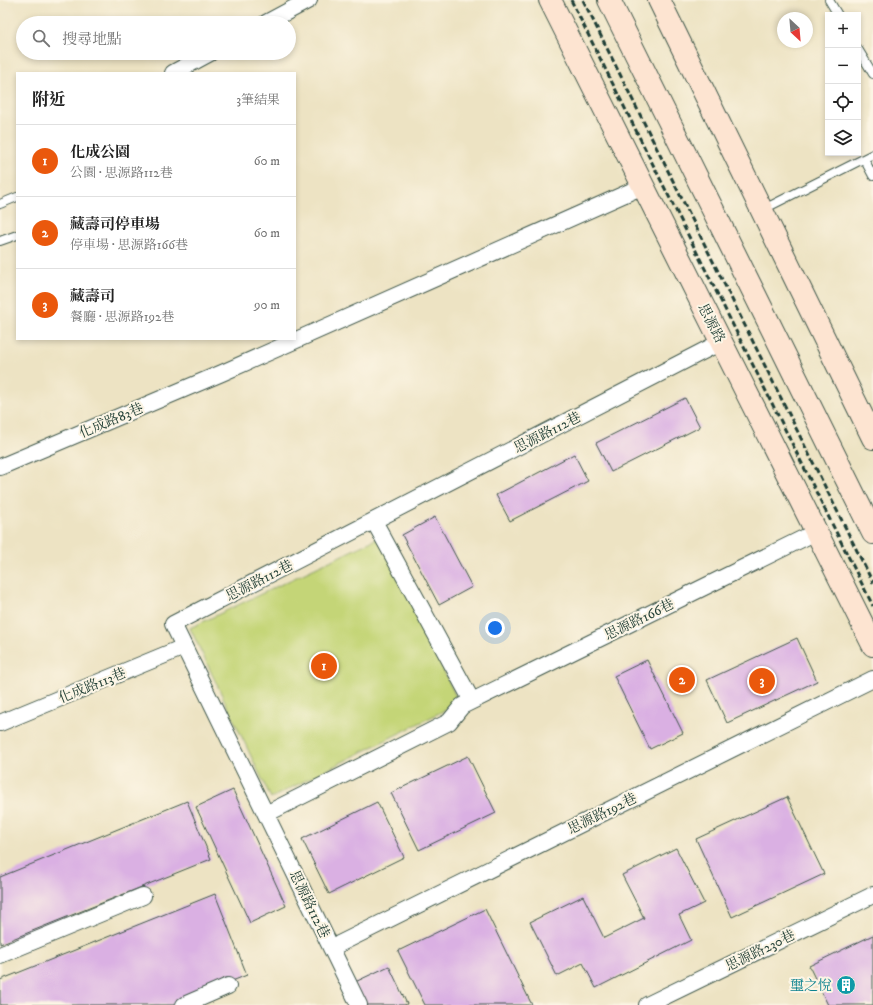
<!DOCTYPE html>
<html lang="zh-TW">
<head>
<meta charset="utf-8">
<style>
	:root { --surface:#fff; --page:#f6f6f6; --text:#222; --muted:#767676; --line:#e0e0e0; --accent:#ea580c }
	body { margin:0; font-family:"IM FELL DW Pica","Noto Serif TC",serif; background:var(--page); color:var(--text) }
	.controls { position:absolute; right:12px; top:12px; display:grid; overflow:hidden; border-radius:0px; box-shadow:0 2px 6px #0003 }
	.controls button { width:36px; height:36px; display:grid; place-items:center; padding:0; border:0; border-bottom:1px solid var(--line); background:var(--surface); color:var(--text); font:20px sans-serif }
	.compass { position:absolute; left:777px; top:12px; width:36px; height:36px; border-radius:50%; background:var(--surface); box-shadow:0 2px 6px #0003; rotate:154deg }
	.you { position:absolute; left:495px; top:628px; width:14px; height:14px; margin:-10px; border:3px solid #fff; border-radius:50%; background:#1a73e8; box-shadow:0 0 0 6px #1a73e833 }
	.badge { display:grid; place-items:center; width:26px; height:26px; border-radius:50%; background:var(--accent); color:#fff; font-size:13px; font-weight:700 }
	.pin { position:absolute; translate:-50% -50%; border:2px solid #fff; box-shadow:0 1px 4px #0006 }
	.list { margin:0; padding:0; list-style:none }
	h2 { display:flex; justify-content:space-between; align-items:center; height:52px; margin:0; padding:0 16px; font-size:17px }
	h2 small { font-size:13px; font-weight:400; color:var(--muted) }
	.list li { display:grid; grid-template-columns:26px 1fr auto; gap:12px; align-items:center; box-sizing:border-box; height:72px; padding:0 16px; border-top:1px solid var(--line) }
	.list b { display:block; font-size:15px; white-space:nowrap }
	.list p { margin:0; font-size:13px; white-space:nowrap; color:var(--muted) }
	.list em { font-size:13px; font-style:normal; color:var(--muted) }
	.icon { flex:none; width:22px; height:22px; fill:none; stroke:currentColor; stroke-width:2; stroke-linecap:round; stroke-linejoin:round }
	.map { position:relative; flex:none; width:873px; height:1005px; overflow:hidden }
	.search { position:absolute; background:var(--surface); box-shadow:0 2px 6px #0003; left:16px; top:16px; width:280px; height:44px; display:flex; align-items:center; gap:10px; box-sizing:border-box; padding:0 14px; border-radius:22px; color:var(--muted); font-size:15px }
	.panel { position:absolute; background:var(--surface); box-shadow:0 2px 6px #0003; left:16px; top:72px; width:280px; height:268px; border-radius:0px }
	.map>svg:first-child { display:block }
	.green { fill:#c4d577; stroke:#728956 }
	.building { fill:#dab0e3 }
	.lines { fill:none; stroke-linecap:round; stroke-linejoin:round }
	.lane-casing { stroke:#3e5649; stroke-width:10 }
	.street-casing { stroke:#3e5649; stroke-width:18 }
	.secondary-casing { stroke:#3e5649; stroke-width:24 }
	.lane { stroke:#fff; stroke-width:8 }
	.street { stroke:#fff; stroke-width:16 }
	.secondary { stroke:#fde4d1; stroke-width:22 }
	.rail { stroke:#1f3d34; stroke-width:3; stroke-dasharray:6 3; stroke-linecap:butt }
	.labels { text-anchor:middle; stroke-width:4; stroke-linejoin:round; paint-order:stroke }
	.street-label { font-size:14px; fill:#1f3d34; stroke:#fcf5e5 }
	.culture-label { font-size:14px; fill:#0d838f; stroke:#fcf5e5; text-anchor:end }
</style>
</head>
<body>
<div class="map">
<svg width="873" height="1005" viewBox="0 0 873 1005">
	<rect width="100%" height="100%" fill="#fcf5e5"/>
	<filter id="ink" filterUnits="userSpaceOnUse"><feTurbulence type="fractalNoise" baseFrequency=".025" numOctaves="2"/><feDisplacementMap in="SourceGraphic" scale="8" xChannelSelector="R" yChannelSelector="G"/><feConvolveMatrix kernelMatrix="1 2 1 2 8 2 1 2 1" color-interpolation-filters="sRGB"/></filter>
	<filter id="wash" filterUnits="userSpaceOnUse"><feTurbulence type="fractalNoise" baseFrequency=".012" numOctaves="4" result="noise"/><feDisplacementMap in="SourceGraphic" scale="16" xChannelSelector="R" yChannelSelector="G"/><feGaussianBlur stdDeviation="0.9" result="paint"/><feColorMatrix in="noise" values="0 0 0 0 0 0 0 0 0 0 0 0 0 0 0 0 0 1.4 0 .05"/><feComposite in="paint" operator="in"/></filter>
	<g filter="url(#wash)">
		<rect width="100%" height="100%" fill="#ede3c3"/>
		<path class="green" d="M 380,537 L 459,703 L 271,798 L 190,628 Z"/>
		<g id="blocks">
			<path class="building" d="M 685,398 L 700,427 L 611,472 L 596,443 Z
				M 574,454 L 588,481 L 510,521 L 496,495 Z
				M 435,517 L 472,587 L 439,605 L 402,535 Z
				M 797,638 L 817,681 L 727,723 L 707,680 Z
				M 647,660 L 683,733 L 650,749 L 614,676 Z
				M 468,756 L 496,813 L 419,850 L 391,793 Z
				M 233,790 L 286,906 L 250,923 L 196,807 Z
				M 787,797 L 824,874 L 732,917 L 696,839 Z
				M 187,801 L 211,859 L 0,944 L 0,877 Z
				M 377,802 L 404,857 L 329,894 L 302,839 Z
				M 676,848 L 704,903 L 679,915 L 691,940 L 596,988 L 583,963 L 557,976 L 530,922 L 583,896 L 604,938 L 644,918 L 622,875 Z
				M 215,894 L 247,975 L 173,1005 L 0,1005 L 0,980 Z
				M 485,909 L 532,1005 L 425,1005 L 398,951 Z
				M 873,935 L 873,1005 L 828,1005 L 809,966 Z
				M 389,966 L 407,1004 L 404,1005 L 363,1005 L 353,983 Z"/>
		</g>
	</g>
	<g filter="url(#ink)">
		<use href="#blocks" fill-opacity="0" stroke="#3e5649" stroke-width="1"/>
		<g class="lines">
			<defs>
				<path id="lane" d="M 829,0 L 838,15
					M 858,49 L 873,74
					M 864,159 L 873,176
					M 0,204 L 17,197
					M 762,210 L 873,154
					M 0,241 L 17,235"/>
				<path id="street" d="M 266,23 L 309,0
					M 173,73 L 210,53
					M 0,467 L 222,373 L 643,186
					M 374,521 L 472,701
					M 0,723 L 184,647
					M 266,814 L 449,722 L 462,706 L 816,532
					M 331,948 L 873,679
					M 0,955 L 143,896
					M 184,1005 L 228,986
					M 359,1005 L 173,624 L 721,342
					M 647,1005 L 873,895"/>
				<path id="secondary" d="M 550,0 L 873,645
					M 609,0 L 873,533
					M 659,0 L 873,438"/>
			</defs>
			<use href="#lane" class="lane-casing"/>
			<use href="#street" class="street-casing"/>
			<use href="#secondary" class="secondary-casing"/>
			<use href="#lane" class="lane"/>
			<use href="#street" class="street"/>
			<use href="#secondary" class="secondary"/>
			<path class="rail" d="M 571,0 L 873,606
				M 583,0 L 873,583"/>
		</g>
	</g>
	<defs>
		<symbol id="building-disc" viewBox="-11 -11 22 22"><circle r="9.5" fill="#0f9aa8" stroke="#fcf5e5"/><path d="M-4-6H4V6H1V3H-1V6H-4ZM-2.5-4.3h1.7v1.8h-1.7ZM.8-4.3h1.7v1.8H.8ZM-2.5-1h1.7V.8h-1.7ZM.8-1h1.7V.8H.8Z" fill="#fff"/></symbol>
	</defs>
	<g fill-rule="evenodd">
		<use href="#building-disc" x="835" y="974" width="22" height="22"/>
	</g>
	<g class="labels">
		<g class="street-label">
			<text transform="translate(712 323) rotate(63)" y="5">思源路</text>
			<text transform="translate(111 420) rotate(-23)" y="5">化成路83巷</text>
			<text transform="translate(547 432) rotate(-27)" y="5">思源路112巷</text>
			<text transform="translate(259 580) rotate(-27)" y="5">思源路112巷</text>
			<text transform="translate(639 619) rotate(-26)" y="5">思源路166巷</text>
			<text transform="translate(92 685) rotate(-22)" y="5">化成路113巷</text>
			<text transform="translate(602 813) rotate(-26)" y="5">思源路192巷</text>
			<text transform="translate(310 904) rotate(64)" y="5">思源路112巷</text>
			<text transform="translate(760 950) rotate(-26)" y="5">思源路230巷</text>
		</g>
		<g class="culture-label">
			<text x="832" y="990">璽之悅</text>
		</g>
	</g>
</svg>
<div class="controls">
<button>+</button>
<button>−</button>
<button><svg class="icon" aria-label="locate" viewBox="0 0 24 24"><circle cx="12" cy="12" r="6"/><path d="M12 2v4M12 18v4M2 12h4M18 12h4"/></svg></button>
<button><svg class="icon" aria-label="layers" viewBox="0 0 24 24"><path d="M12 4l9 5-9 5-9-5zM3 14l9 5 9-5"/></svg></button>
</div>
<svg class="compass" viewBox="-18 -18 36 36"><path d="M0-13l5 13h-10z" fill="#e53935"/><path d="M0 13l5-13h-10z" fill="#767676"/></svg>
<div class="you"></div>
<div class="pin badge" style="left:324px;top:666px">1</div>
<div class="pin badge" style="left:682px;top:680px">2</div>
<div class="pin badge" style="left:762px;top:681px">3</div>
<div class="search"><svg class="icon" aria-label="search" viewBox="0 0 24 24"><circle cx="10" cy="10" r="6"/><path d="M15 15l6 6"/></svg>搜尋地點</div>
<section class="panel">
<h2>附近<small>3筆結果</small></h2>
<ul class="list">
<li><span class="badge">1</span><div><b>化成公園</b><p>公園 · 思源路112巷</p></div><em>60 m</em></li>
<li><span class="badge">2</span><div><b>藏壽司停車場</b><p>停車場 · 思源路166巷</p></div><em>60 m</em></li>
<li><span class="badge">3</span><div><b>藏壽司</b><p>餐廳 · 思源路192巷</p></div><em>90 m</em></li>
</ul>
</section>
</div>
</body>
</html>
